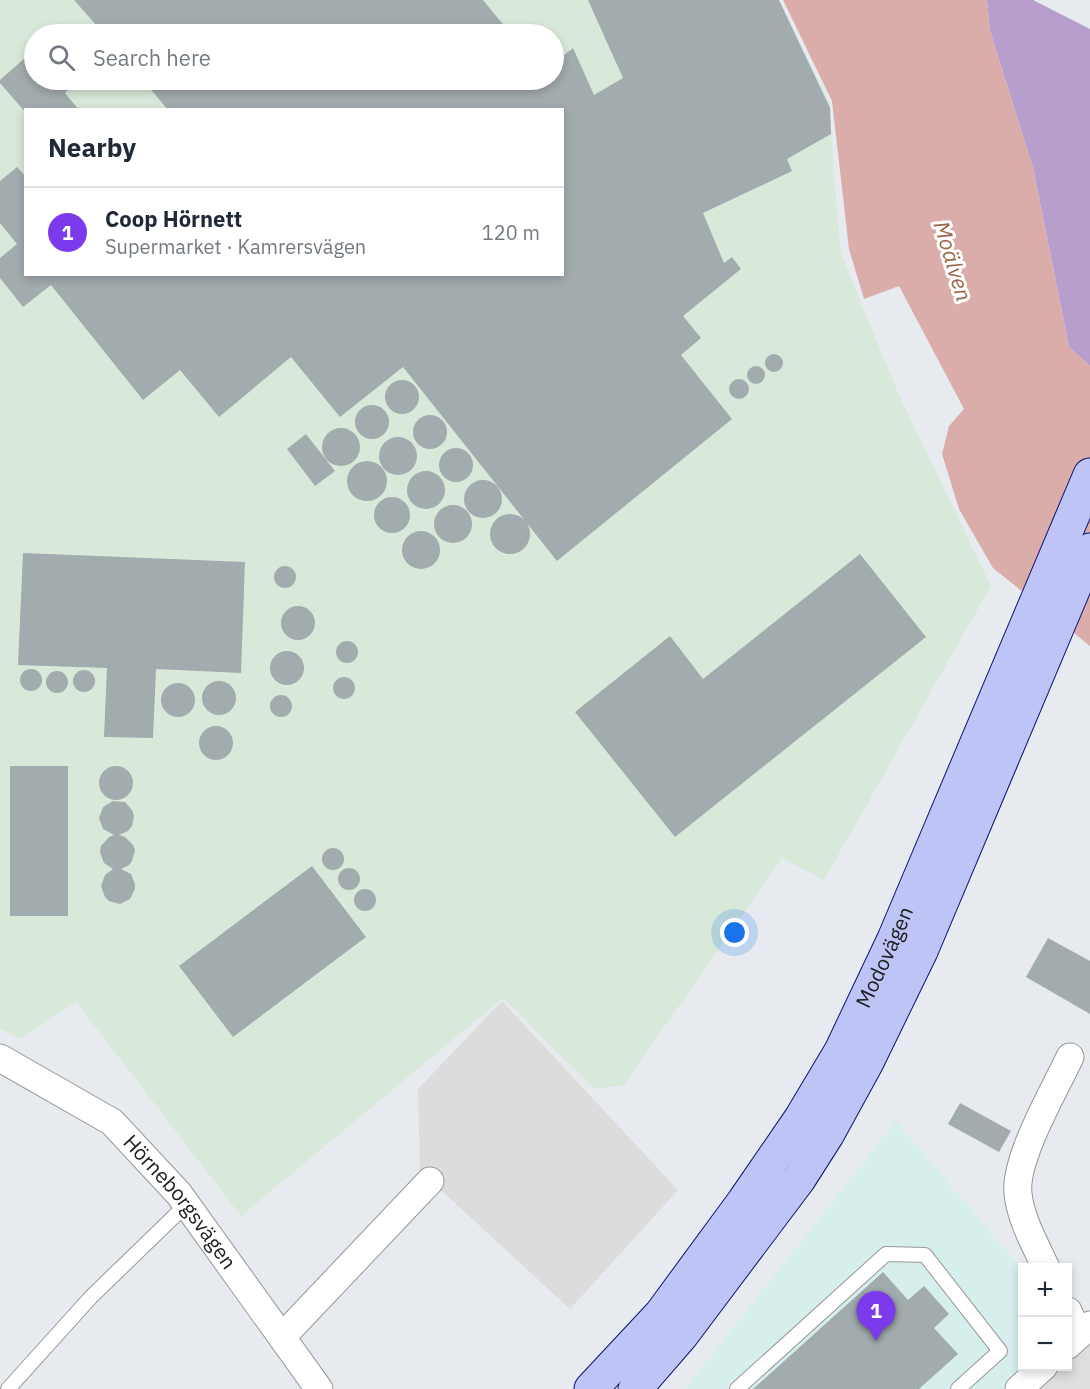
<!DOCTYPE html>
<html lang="en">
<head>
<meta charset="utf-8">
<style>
	:root { --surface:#fff; --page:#f2f2f3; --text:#1f2937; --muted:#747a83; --line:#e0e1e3; --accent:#7c3aed }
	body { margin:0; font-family:"IBM Plex Sans",sans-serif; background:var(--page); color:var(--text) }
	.controls { position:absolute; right:18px; bottom:18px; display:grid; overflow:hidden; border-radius:0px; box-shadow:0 3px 9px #0003 }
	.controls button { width:54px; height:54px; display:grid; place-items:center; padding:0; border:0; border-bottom:2px solid var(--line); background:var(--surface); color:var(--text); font:30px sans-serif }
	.you { position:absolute; left:735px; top:933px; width:21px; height:21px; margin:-15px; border:4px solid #fff; border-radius:50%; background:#1a73e8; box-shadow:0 0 0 9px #1a73e833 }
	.badge { display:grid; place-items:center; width:39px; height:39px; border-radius:50%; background:var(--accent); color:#fff; font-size:20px; font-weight:700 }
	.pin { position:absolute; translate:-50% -50px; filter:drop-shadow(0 2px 3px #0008) }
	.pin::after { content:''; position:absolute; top:32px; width:21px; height:18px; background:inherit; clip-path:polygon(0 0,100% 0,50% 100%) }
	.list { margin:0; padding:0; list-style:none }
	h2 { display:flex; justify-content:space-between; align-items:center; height:78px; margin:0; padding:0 24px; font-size:26px }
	h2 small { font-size:20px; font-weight:400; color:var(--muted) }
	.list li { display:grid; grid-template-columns:39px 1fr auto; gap:18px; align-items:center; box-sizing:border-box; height:90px; padding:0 24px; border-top:2px solid var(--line) }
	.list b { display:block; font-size:22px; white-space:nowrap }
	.list p { margin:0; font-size:20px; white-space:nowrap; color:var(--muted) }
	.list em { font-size:20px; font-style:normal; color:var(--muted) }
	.icon { flex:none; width:33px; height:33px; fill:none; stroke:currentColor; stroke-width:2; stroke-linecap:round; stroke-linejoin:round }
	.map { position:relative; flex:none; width:1090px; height:1389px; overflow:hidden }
	.search { position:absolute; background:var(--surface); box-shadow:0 3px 9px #0003; left:24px; top:24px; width:540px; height:66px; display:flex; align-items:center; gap:15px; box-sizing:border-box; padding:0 21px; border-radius:33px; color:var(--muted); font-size:22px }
	.panel { position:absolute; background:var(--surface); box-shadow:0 3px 9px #0003; left:24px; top:108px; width:540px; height:168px; border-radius:0px }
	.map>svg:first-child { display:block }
	.residential { fill:#dddede }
	.commercial { fill:#d7efec }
	.industrial { fill:#d9e9d9; fill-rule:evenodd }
	.forest { fill:#b79ecd }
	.parking { fill:#dcdcdc }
	.water { fill:#dbadaa }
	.building { fill:#a2abae }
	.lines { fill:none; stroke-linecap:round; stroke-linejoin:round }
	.service-casing { stroke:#979797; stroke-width:16 }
	.minor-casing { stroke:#979797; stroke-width:29 }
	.secondary-casing { stroke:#0b1173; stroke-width:35 }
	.service { stroke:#fff; stroke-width:14 }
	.minor { stroke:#fff; stroke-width:27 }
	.secondary { stroke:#bec5f6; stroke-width:33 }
	.labels { text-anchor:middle; stroke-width:6; stroke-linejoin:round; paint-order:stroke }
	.street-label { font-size:21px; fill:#202020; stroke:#fff }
	.water-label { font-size:22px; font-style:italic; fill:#9c664b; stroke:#fff }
</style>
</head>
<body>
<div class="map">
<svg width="1090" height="1389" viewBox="0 0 1090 1389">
	<rect width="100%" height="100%" fill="#e7ebf0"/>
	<path class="residential" d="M 1090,1325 L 1090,1389 L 1019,1389 L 1044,1367 L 1068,1366 L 1068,1345 Z"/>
	<path class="commercial" d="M 896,1121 L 1022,1269 L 1022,1366 L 1043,1367 L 1017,1389 L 685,1389 Z"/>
	<path class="industrial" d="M 0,0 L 779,0 L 830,104 L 833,164 L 841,254 L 899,395 L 991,586 L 824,880 L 782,858 L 624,1085 L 594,1089 L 503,998 L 241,1216 L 76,1002 L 20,1039 L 0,1029 ZM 34,34 L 554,34 L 554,80 L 34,80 ZM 26,110 L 562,110 L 562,274 L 26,274 Z"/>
	<path class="forest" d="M 987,0 L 1033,0 L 1090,29 L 1090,366 L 1069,347 L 1033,168 L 990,31 Z"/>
	<path class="parking" d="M 502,1001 L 678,1190 L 570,1309 L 420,1171 L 418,1089 Z"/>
	<path class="water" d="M 783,0 L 987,0 L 990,31 L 1033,168 L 1069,347 L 1090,366 L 1090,646 L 993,568 L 959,509 L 942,454 L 949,426 L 964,409 L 899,286 L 864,299 L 849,249 L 832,101 Z"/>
	<path class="building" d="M 74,0 L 483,0 L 511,34 L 104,34 Z
		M 588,0 L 779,0 L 830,108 L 831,134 L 787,159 L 792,171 L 703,213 L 724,263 L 732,257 L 741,269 L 683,316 L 701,338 L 681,355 L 732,419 L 557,561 L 403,367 L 340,417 L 291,357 L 219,417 L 180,370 L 143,400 L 51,285 L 23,307 L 0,278 L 0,258 L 17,244 L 0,223 L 0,181 L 17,167 L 26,177 L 26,274 L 562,274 L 562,110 L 168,110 L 143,80 L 554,80 L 554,63 L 573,48 L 594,95 L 623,78 Z
		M 34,50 L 34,80 L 59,80 L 68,90 L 65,93 L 79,110 L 26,110 L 26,113 L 0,83 L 0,80 Z
		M765 363a9 9 0 1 1 18 0a9 9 0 1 1-18 0Z
		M747 375a9 9 0 1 1 18 0a9 9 0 1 1-18 0Z
		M729 389a10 10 0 1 1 20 0a10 10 0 1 1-20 0Z
		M385 397a17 17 0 1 1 34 0a17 17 0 1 1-34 0Z
		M355 422a17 17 0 1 1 34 0a17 17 0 1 1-34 0Z
		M413 432a17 17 0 1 1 34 0a17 17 0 1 1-34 0Z
		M322 447a19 19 0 1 1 38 0a19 19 0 1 1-38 0Z
		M 306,434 L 335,471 L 315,486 L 287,449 Z
		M379 456a19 19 0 1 1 38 0a19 19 0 1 1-38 0Z
		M439 465a17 17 0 1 1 34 0a17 17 0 1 1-34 0Z
		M347 481a20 20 0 1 1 40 0a20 20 0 1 1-40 0Z
		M407 490a19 19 0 1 1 38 0a19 19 0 1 1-38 0Z
		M464 499a19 19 0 1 1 38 0a19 19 0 1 1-38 0Z
		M374 515a18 18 0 1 1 36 0a18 18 0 1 1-36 0Z
		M434 524a19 19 0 1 1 38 0a19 19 0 1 1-38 0Z
		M490 534a20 20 0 1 1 40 0a20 20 0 1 1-40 0Z
		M402 550a19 19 0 1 1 38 0a19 19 0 1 1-38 0Z
		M 23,553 L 245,562 L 241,673 L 156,669 L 153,738 L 104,737 L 107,668 L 18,665 Z
		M 860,554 L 926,637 L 675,837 L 575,712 L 670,636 L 703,679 Z
		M274 577a11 11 0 1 1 22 0a11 11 0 1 1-22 0Z
		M281 623a17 17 0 1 1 34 0a17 17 0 1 1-34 0Z
		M336 652a11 11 0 1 1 22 0a11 11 0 1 1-22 0Z
		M270 668a17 17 0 1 1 34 0a17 17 0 1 1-34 0Z
		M20 680a11 11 0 1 1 22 0a11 11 0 1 1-22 0Z
		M73 681a11 11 0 1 1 22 0a11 11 0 1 1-22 0Z
		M46 682a11 11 0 1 1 22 0a11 11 0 1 1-22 0Z
		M333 688a11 11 0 1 1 22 0a11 11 0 1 1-22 0Z
		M202 698a17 17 0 1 1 34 0a17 17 0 1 1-34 0Z
		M161 700a17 17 0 1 1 34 0a17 17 0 1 1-34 0Z
		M270 706a11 11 0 1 1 22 0a11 11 0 1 1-22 0Z
		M199 743a17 17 0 1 1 34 0a17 17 0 1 1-34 0Z
		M99 783a17 17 0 1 1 34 0a17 17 0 1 1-34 0Z
		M 10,766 L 68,766 L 68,916 L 10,916 Z
		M 113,801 L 125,802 L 132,810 L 134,816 L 132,826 L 128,831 L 119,835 L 125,837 L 133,845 L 135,850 L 132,861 L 129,865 L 121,869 L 131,874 L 135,884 L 135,889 L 130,899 L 120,904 L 109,901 L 105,897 L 101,886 L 105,875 L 113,869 L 104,863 L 100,852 L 101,846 L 109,837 L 114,835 L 103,829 L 99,818 L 103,807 Z
		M322 859a11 11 0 1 1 22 0a11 11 0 1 1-22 0Z
		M 312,866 L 366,937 L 233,1037 L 179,966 Z
		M338 879a11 11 0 1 1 22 0a11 11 0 1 1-22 0Z
		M354 900a11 11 0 1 1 22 0a11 11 0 1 1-22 0Z
		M 1048,938 L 1090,961 L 1090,1014 L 1026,977 Z
		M 960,1103 L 1011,1131 L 999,1152 L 948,1124 Z
		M 883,1272 L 908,1300 L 924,1286 L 949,1314 L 934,1328 L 958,1354 L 919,1389 L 753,1389 Z"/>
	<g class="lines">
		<defs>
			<path id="service" d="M 8,1389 L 91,1297 L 187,1204
				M 737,1389 L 886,1254 L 925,1255 L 1000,1351 L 958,1389"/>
			<g id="minor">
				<path id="s1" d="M 0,1058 L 112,1122 L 179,1194 L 319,1389"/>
				<path d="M 1046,1268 C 1035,1244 1021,1220 1018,1194 C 1014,1159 1054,1091 1070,1057"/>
				<path d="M 1068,1311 L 1079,1335"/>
				<path d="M 282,1337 L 430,1181"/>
				<path d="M 1068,1345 L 1090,1325"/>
				<path d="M 1019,1389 L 1044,1366"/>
			</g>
			<g id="secondary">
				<path id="s2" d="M 591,1389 L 661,1314 L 744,1201 L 801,1118 L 841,1051 L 894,939 L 1090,475"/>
				<path d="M 635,1389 L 681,1336 L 799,1179 L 827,1135 L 867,1062 L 921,951 L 1090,550"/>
			</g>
		</defs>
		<use href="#service" class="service-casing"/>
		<use href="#minor" class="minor-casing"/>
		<use href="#secondary" class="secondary-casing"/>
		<use href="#service" class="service"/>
		<use href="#minor" class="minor"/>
		<use href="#secondary" class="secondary"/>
	</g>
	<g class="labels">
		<g class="street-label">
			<text dy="7" stroke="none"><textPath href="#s2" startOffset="525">Modovägen</textPath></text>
			<text dy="7" stroke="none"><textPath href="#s1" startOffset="234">Hörneborgsvägen</textPath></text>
		</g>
		<g class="water-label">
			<text transform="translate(953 261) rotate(73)" y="8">Moälven</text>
		</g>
	</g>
</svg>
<div class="controls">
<button>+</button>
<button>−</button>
</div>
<div class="you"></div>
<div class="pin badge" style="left:876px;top:1341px">1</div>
<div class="search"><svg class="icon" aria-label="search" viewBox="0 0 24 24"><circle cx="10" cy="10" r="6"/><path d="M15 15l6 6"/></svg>Search here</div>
<section class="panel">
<h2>Nearby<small></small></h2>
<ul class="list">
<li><span class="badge">1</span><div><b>Coop Hörnett</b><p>Supermarket · Kamrersvägen</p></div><em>120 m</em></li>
</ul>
</section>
</div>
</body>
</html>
